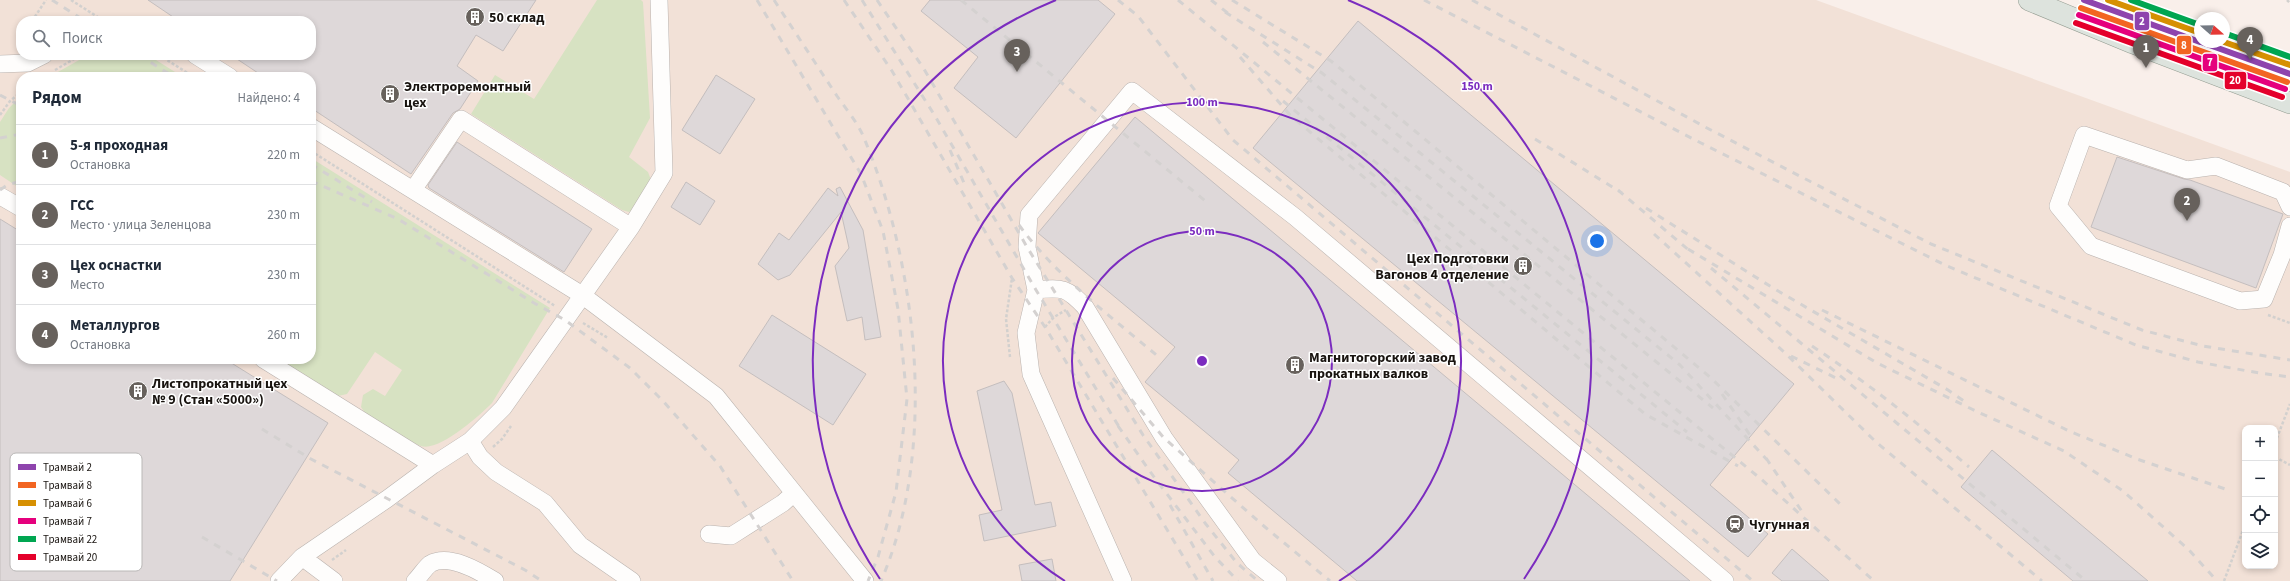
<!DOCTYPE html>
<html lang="ru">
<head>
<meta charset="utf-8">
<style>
	:root { --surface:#fff; --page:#f6f6f7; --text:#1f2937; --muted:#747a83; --line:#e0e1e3; --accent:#67615c }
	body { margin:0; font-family:"Source Sans 3",sans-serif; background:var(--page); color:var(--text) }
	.controls { position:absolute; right:12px; bottom:12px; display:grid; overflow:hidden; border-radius:8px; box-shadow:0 2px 6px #0003 }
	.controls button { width:36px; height:36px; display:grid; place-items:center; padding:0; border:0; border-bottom:1px solid var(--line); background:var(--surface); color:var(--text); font:20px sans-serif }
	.compass { position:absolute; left:2194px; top:12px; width:36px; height:36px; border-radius:50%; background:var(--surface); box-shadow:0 2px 6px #0003; rotate:110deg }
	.you { position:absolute; left:1597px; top:241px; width:14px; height:14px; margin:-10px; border:3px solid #fff; border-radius:50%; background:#1a73e8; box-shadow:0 0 0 6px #1a73e833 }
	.badge { display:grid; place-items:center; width:26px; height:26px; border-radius:50%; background:var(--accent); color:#fff; font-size:13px; font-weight:700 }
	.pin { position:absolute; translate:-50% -33px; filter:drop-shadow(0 1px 2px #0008) }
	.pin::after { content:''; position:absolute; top:21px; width:14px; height:12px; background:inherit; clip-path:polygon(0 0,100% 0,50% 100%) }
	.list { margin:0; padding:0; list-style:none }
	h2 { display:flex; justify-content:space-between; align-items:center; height:52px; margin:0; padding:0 16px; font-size:17px }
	h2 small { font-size:13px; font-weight:400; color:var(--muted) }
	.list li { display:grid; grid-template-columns:26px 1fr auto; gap:12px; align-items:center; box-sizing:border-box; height:60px; padding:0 16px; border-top:1px solid var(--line) }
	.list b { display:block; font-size:15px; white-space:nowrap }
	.list p { margin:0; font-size:13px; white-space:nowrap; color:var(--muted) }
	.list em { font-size:13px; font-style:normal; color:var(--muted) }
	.icon { flex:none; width:22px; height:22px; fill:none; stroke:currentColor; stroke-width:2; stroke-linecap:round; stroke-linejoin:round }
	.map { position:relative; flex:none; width:2290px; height:581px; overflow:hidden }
	.search { position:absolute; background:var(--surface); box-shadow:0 2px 6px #0003; left:16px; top:16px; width:300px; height:44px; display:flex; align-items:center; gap:10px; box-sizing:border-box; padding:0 14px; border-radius:16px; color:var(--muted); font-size:15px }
	.panel { position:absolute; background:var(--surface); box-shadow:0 2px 6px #0003; left:16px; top:72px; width:300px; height:292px; border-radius:16px }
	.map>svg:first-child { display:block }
	.built { fill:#f2e1d7; fill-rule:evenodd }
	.green { fill:#d7e2c2 }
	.building { fill:#ded8d9; stroke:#c4bebe }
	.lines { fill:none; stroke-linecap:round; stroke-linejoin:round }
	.minor-casing { stroke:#b9b2ae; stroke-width:18 }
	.major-casing { stroke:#959e93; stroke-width:22 }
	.path { stroke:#d2d0ce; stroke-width:2.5; stroke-dasharray:3 2; stroke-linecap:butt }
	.minor { stroke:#fefdfc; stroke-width:17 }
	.major { stroke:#dde3dd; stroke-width:21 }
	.rail { stroke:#d4d1d0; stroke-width:3; stroke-dasharray:7 7; stroke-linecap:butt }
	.tram-1-casing { stroke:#fff; stroke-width:9 }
	.tram-2-casing { stroke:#fff; stroke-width:9 }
	.tram-3-casing { stroke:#fff; stroke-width:9 }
	.tram-4-casing { stroke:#fff; stroke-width:9 }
	.tram-5-casing { stroke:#fff; stroke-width:9 }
	.tram-6-casing { stroke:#fff; stroke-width:9 }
	.tram-1 { stroke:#8e44ad; stroke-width:6 }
	.tram-2 { stroke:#f26522; stroke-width:6 }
	.tram-3 { stroke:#d69002; stroke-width:6 }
	.tram-4 { stroke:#e5007d; stroke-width:6 }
	.tram-5 { stroke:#00a651; stroke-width:6 }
	.tram-6 { stroke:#e4002b; stroke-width:6 }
	.ring { fill:none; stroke:#7b2cbf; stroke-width:2 }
	.labels { text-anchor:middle; stroke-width:3; stroke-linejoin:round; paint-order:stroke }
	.poi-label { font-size:14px; font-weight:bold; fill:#191410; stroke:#fff; text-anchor:start }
	.key { fill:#fff; stroke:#bab8b7; stroke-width:1 }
	.key-label { font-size:11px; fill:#191410 }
	.centre { fill:#7b2cbf; stroke:#fff; stroke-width:2 }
	.ring-label { font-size:12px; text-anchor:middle; font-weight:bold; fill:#7b2cbf; stroke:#fff; stroke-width:3; stroke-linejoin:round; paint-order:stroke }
	.line-badge { stroke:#fff; stroke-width:1.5 }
	.badge-label { font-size:11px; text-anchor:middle; font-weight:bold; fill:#fff }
</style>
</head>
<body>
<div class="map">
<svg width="2290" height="581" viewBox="0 0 2290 581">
	<rect width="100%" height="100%" fill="#f9efea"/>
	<path class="built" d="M 0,0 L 1816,0 L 2290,172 L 2290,581 L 0,581 ZM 21,21 L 311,21 L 311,55 L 21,55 ZM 21,77 L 311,77 L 311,359 L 21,359 ZM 2245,428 L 2275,428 L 2275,566 L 2245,566 Z"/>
	<path class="green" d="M 597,0 L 641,0 L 643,2 L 650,118 L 629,157 L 648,172 L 651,180 L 637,206 L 629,212 L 622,210 L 471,114 L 495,75 L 534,99 Z
		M 88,55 L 148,55 L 183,77 L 49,77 Z
		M 21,96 L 21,189 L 0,175 L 0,122 L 9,108 Z
		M 311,158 L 550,308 L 492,403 C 479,416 439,452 421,446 C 404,440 381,422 365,413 L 361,407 L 363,395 L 373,389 L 385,396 L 402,370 L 375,352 L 347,394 L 338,396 L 279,359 L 311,359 Z"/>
	<path class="building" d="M 148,0 L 536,0 L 503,51 L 476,35 L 457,66 L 478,81 L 460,109 L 453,113 L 411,174 L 311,108 L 311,77 L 264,77 L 231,55 L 311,55 L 311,21 L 179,21 Z
		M 930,0 L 1098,0 L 1115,14 L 1016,138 L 954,88 L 978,57 L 921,11 Z
		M 1358,21 L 1794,384 L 1710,485 L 1768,534 L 1748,557 L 1253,148 Z
		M 716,75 L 755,99 L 720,154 L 682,130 Z
		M 1135,117 L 1690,581 L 1357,581 L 1228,473 L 1239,460 L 1145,382 L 1175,347 L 1038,233 Z
		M 457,142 L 592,229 L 564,272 L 429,188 L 428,185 Z
		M 2117,157 L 2184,179 L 2190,180 L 2283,214 L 2256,288 L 2091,227 Z
		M 686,182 L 715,201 L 700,225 L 671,207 Z
		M 840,187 L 863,230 L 881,337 L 865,340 L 862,317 L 847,321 L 835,266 L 849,248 L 841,212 L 790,275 L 778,280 L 758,264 L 779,233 L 789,240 L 828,188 L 838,196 L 836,189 Z
		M 0,219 L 21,232 L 21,359 L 225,359 L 328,423 L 230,581 L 0,581 Z
		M 772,315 L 866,374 L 833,425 L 739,366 Z
		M 1004,381 L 1012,393 L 1035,505 L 1051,502 L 1056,526 L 984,541 L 979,515 L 1002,510 L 977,391 Z
		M 1992,450 L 2148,581 L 2073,581 L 1961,487 Z
		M 1792,549 L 1829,581 L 1782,581 L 1772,573 Z
		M 1052,559 L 1056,581 L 1022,581 L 1019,565 Z"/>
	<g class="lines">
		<defs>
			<path id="minor" d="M 195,55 L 230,77
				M 0,64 L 28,63 L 44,55
				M 311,127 L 582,295 L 716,396 L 865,581
				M 413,190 L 461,119 L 631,227
				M 0,196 L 21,208
				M 2290,207 L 2283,192 L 2216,166 L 2187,170 L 2084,135 L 2058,206 L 2091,246 L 2240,301 L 2264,299 L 2282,255 L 2290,226
				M 1036,290 L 1027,247 L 1029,215 L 1132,91 L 1295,217 L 1725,581
				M 263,359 L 433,465 L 387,499 L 302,557 L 279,581
				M 470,441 L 480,457 L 496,472 L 545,503 L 580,545 L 632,581
				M 433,465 L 470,441 L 503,408 L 631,227 L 664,173 L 659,0
				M 709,534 L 731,536 L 783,503 L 794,493
				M 302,557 L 334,581
				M 415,581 C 420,576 425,568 430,564 C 449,553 479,571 495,581
				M 1123,581 L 1031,374 L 1026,333 L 1036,290 C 1063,287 1067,288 1085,307 L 1164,438 L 1253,561 L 1278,581"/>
			<path id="major" d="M 2029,0 L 2133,43 L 2290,103"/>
		</defs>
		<use href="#minor" class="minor-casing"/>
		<use href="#major" class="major-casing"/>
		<path class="path" d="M 71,0 L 104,21
			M 2287,0 L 2290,3
			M 32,21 L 46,0
			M 159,55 L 194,77
			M 55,70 L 81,55
			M 0,115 L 10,101 L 21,92
			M 311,151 L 555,306
			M 2268,315 L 2290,323
			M 583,323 L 608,338
			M 1045,327 L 1054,317 L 1066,310
			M 1010,357 L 1006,319 L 1012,278
			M 2275,443 L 2290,404
			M 493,447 L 502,439 L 511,426
			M 2275,457 L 2290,465
			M 332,560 L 346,550
			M 2224,581 L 2245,525"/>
		<use href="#minor" class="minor"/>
		<use href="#major" class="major"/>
		<path class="rail" d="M 52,0 L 85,21
			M 757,0 L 861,174 L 883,231 L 898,309 L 907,399 L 896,492 L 878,557 L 868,581
			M 774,0 C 795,32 816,64 837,96 C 846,109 858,123 864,138 C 918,267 938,450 881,581
			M 844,0 L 892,71 L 1012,278 L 1045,327 L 1198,581
			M 862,0 L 935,116 L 1036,290 L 1121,430
			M 877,0 L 924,69 L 1027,247 L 1143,435 L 1205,523 L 1237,563 L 1258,581
			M 961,0 L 1209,204
			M 1118,0 L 1138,16 L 1233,140 L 1753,581
			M 1178,0 L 1761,479 L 1874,581
			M 1211,0 L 1229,14
			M 1232,0 L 1331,61 L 1710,377 L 1840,504
			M 1424,0 L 1701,143 L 1947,266 L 2136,345 L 2198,362 L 2259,373 L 2290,377
			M 1472,0 L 1707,128 L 1931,244 L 2142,330 L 2203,346 L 2290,360
			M 1225,12 L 1322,73 L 1680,365 L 1769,462
			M 1263,42 L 1713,408
			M 139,55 L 174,77
			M 1240,57 L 1290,115 L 1645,414 L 1738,466
			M 0,95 L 21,106
			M 1283,101 L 1687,432
			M 0,138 L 21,134
			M 1535,139 L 1622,193
			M 950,150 L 964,183
			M 311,164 L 372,202
			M 311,181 L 398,219 L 534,303 L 565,320 L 630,368 L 663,401 L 720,466 L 793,581
			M 0,190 L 7,185 L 21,181
			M 1618,190 L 1691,252
			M 1646,208 L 1773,288 L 1948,390 L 1964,401
			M 1019,225 C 1056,276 1113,318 1161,359
			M 1654,234 L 1784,352 L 1876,442 L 2042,581
			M 1688,249 L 1877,363 L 1980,413 L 2064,451 L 2123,491 L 2189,550 L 2217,581
			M 1711,268 L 2086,581
			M 1822,310 L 2069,431 L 2137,459 L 2231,491
			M 1812,346 C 1868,383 1919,424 1969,467
			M 1791,356 L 1838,379
			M 1113,378 L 1164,438 L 1265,527 L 1330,581
			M 1722,394 L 1752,438
			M 1118,426 L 1154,477 L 1215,557 L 1238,581
			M 262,429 L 311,459 L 525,570 L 542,581
			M 1766,458 L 1805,516
			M 1170,505 L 1213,581
			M 202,537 L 277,581"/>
		<defs>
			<path id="tram-1" d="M 2084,0 L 2200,42
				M 2201,42 L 2290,74"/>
			<path id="tram-2" d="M 2081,8 L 2287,82"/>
			<path id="tram-3" d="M 2108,0 L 2200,33
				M 2224,42 L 2290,65"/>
			<path id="tram-4" d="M 2079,15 L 2285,89"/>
			<path id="tram-5" d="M 2131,0 L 2200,25
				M 2224,33 L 2290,57"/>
			<path id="tram-6" d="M 2076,23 L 2282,97"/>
		</defs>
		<use href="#tram-1" class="tram-1-casing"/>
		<use href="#tram-2" class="tram-2-casing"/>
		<use href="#tram-3" class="tram-3-casing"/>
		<use href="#tram-4" class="tram-4-casing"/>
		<use href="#tram-5" class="tram-5-casing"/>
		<use href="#tram-6" class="tram-6-casing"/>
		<use href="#tram-1" class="tram-1"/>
		<use href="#tram-2" class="tram-2"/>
		<use href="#tram-3" class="tram-3"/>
		<use href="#tram-4" class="tram-4"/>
		<use href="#tram-5" class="tram-5"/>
		<use href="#tram-6" class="tram-6"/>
	</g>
	<g class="ring">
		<circle cx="1202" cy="361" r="130"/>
		<path d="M1065 581A259 259 0 1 1 1339 581"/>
		<path d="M880 579A389 389 0 0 1 1056 0M1348 0A389 389 0 0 1 1524 579"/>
	</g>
	<defs>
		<symbol id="building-disc" viewBox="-11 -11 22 22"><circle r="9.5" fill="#67615c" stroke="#fff"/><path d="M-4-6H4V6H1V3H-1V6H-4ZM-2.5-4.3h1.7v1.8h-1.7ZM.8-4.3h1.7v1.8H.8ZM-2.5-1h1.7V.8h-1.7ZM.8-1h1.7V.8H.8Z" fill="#fff"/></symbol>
		<symbol id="station-disc" viewBox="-11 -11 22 22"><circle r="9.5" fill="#67615c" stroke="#fff"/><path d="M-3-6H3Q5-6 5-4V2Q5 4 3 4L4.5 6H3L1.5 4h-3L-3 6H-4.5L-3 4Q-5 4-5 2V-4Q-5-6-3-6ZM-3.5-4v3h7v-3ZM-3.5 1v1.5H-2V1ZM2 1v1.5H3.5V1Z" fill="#fff"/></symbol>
	</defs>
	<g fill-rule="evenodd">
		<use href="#building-disc" x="464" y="6" width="22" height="22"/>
		<use href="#building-disc" x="379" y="83" width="22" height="22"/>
		<use href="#building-disc" x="1512" y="255" width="22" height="22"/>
		<use href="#building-disc" x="1284" y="354" width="22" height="22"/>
		<use href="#building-disc" x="127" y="380" width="22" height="22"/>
		<use href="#station-disc" x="1724" y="513" width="22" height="22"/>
	</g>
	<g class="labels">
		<g class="poi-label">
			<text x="489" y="22">50 склад</text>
			<text x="404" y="91">Электроремонтный<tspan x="404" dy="16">цех</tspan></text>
			<text x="1509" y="263" text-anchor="end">Цех Подготовки<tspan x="1509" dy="16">Вагонов 4 отделение</tspan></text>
			<text x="1309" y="362">Магнитогорский завод<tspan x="1309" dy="16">прокатных валков</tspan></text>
			<text x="152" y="388">Листопрокатный цех<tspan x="152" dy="16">№ 9 (Стан «5000»)</tspan></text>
			<text x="1749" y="529">Чугунная</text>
		</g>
	</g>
	<rect x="10" y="453" width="132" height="118" rx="6" class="key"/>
	<rect x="18" y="464" width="18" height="6" fill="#8e44ad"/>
	<rect x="18" y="482" width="18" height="6" fill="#f26522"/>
	<rect x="18" y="500" width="18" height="6" fill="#d69002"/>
	<rect x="18" y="518" width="18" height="6" fill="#e5007d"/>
	<rect x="18" y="536" width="18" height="6" fill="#00a651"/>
	<rect x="18" y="554" width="18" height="6" fill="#e4002b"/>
	<g class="key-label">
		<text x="43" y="471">Трамвай 2</text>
		<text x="43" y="489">Трамвай 8</text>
		<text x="43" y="507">Трамвай 6</text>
		<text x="43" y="525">Трамвай 7</text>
		<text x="43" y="543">Трамвай 22</text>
		<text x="43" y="561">Трамвай 20</text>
	</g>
	<circle cx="1202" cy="361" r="6" class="centre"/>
	<g class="ring-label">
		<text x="1477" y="90">150 m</text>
		<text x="1202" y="106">100 m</text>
		<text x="1202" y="235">50 m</text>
	</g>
	<g class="line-badge">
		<rect x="2134" y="11" width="16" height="20" rx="4" fill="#8e44ad"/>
		<rect x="2176" y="35" width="16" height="20" rx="4" fill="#f26522"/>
		<rect x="2202" y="53" width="16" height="19" rx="4" fill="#e5007d"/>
		<rect x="2224" y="71" width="23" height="19" rx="4" fill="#e4002b"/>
	</g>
	<g class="badge-label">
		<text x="2142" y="25">2</text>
		<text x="2184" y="49">8</text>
		<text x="2210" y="66">7</text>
		<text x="2235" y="84">20</text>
	</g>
</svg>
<div class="controls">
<button>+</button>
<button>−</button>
<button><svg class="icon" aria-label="locate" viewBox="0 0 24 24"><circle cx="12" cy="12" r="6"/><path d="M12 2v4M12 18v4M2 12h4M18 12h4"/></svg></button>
<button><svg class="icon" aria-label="layers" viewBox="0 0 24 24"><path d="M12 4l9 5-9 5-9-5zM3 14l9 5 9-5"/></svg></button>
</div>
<svg class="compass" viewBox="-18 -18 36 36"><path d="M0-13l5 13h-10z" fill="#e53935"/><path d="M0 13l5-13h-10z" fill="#747a83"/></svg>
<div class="you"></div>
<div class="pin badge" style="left:2146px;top:68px">1</div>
<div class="pin badge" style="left:2187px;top:221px">2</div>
<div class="pin badge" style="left:1017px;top:72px">3</div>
<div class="pin badge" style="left:2250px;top:60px">4</div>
<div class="search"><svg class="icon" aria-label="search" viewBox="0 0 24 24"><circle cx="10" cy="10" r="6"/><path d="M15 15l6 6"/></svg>Поиск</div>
<section class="panel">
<h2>Рядом<small>Найдено: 4</small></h2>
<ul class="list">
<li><span class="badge">1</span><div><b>5-я проходная</b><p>Остановка</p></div><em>220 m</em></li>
<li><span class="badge">2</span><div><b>ГСС</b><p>Место · улица Зеленцова</p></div><em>230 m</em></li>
<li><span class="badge">3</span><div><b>Цех оснастки</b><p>Место</p></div><em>230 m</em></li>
<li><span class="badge">4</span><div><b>Металлургов</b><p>Остановка</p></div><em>260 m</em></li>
</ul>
</section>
</div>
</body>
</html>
